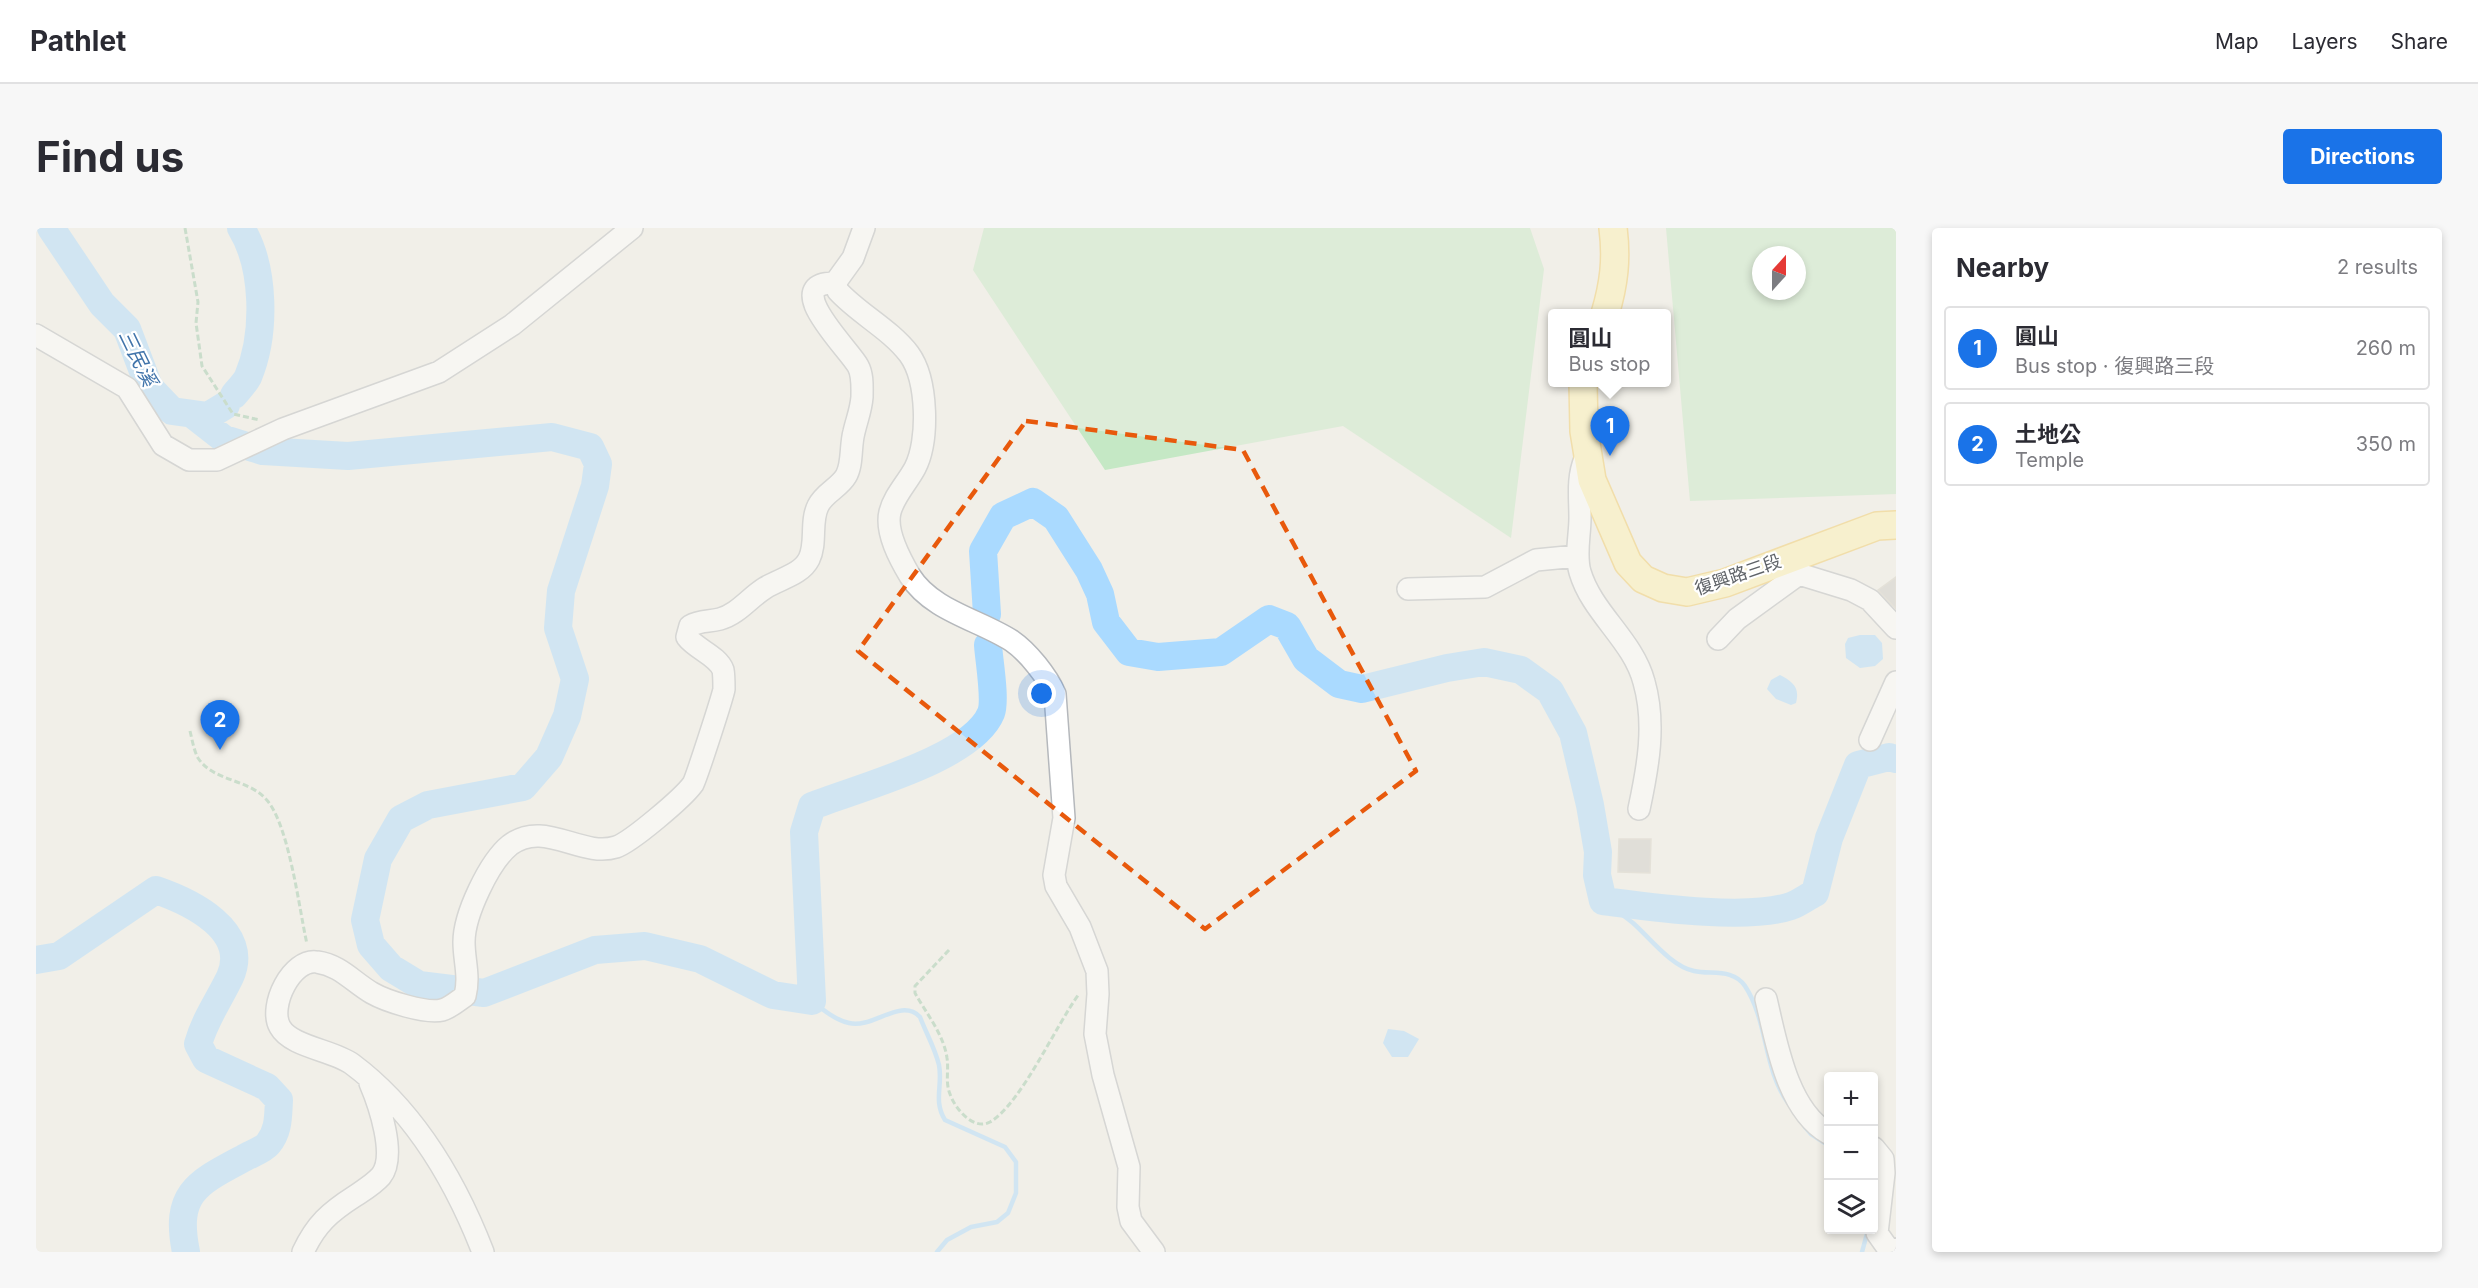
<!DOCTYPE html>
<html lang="en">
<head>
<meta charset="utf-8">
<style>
	:root { --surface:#fff; --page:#f7f7f7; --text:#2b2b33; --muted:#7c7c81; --line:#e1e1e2; --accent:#1a73e8 }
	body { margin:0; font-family:Inter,"Noto Sans TC",sans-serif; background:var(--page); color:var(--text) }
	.controls { position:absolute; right:18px; bottom:18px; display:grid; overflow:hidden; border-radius:6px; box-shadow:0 3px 9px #0003 }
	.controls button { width:54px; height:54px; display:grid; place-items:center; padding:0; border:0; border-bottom:2px solid var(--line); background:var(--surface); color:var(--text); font:30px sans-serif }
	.compass { position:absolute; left:1716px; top:18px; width:54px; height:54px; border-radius:50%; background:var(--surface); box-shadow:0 3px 9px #0003; rotate:21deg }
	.you { position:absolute; left:1006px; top:466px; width:21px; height:21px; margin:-15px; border:4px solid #fff; border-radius:50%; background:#1a73e8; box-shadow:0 0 0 9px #1a73e833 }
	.badge { display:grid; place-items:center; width:39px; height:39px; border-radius:50%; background:var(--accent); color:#fff; font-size:20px; font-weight:700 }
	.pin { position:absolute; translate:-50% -50px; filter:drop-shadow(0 2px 3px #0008) }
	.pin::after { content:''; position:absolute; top:32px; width:21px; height:18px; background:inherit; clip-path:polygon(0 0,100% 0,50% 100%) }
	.popup { position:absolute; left:1512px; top:81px; width:123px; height:78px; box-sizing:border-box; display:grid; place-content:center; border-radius:6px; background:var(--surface); filter:drop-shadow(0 2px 4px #0005); font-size:20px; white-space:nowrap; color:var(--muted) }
	.popup b { font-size:22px; color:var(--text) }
	.popup::after { content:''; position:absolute; left:50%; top:100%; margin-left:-12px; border:12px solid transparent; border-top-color:var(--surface) }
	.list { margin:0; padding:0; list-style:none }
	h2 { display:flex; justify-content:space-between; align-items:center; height:78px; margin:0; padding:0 24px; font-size:26px }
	h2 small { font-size:20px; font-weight:400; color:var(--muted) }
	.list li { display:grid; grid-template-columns:39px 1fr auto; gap:18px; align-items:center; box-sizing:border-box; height:84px; margin:0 12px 12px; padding:0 12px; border:2px solid var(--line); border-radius:6px }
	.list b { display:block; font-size:22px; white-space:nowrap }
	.list p { margin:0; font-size:20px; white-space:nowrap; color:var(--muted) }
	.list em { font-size:20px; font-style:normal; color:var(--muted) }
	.icon { flex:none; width:33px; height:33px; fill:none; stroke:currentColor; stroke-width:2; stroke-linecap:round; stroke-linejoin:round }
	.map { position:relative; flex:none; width:1860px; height:1024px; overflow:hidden; border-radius:6px }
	header { display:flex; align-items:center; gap:36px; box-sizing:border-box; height:84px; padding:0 30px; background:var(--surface); border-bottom:2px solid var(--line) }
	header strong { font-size:28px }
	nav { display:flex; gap:33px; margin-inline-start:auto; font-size:21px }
	.intro { display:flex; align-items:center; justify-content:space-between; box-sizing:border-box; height:144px; padding:0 36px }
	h1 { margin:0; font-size:42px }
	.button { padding:15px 27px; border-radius:6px; background:var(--accent); color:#fff; font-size:21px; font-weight:700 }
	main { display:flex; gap:36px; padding:0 36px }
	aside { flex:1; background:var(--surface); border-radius:6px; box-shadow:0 3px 9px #0003 }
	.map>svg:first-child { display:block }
	.green { fill:#c5e8c5; fill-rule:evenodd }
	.water { fill:#aadaff }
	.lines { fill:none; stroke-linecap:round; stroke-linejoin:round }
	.stream { stroke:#aadaff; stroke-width:4.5 }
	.river { stroke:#aadaff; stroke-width:28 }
	.building { fill:#cccac5; stroke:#d6d1c6; stroke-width:1.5 }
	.minor-casing { stroke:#b5b8bc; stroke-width:24 }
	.major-casing { stroke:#f2c960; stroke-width:30 }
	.path { stroke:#9cc7a9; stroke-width:3; stroke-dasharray:6 3; stroke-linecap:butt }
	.minor { stroke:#fff; stroke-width:21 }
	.major { stroke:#fff2af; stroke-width:27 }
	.marked { fill:none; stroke:#e8590c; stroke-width:4.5; stroke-dasharray:12 8; stroke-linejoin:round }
	.labels { text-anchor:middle; stroke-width:4.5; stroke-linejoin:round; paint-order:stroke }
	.street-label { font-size:18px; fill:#5f6368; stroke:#fff }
	.water-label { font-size:20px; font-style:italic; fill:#4174aa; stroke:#fff }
</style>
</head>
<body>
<header>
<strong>Pathlet</strong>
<nav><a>Map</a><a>Layers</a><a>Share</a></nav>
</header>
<div class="intro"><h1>Find us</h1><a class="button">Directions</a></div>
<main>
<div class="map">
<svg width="1860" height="1024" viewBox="0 0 1860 1024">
	<rect width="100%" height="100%" fill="#f1efe8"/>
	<path class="green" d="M 948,0 L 1494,0 L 1508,41 L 1475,310 L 1307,198 L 1069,242 L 937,42 Z
		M 1630,0 L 1860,0 L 1860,266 L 1654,273 ZM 1725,27 L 1761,27 L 1761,63 L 1725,63 Z"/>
	<path class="water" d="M 1824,407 L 1839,407 L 1846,415 L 1847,431 L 1839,438 L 1824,440 L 1810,430 L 1809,416 L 1812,410 Z
		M 1744,447 C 1757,454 1764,459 1760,475 L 1755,477 L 1740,471 L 1731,461 L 1735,452 Z
		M 1352,801 L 1368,803 L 1383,811 L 1372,829 L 1356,829 L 1347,815 Z"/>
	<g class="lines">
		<path class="stream" d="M 1567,673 C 1577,680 1587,687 1597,695 C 1614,710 1635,738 1658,743 C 1675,747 1697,740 1709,758 C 1732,793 1727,840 1752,875
			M 776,773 C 786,781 799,792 813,795 C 837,801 865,769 884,789 C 890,805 899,820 903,837 C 907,857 897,873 909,892 L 969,919 L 980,934 L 980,965 L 972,985 L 961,994 L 935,999 L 911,1012 L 901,1024
			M 1769,899 L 1775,906 L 1792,917
			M 1826,1024 L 1832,1002"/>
		<path class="river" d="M 15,0 L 66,76 L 91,101 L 113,159 L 136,183 L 172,188 L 190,177
			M 198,167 C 202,162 209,155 212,149 C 230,106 229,39 205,0
			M 156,186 L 188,211 L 227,223 L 312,228 L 516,209 L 554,219 L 562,236 L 559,258 L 525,363 L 522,400 L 539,451 L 531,488 L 513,529 L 487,559 L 392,577 L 365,591 L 342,631 L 329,692 L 335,717 L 355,740 L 383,757 L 448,765 L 559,722 L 609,718 L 664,731 L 737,767 L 776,773 L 768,604 L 776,578 C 821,560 936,531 955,485 C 960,472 953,432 952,417
			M 951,386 L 947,323 L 967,288 L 997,274 L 1020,290 L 1053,342 L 1064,366 L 1070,394 L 1093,424 L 1122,429 L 1185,424 L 1233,391 L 1251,398 L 1270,431 L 1303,456 L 1326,461 L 1411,440 L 1448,434 L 1485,442 L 1514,463 L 1537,505 L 1554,577 L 1562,624 L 1561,647 L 1567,673 C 1614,679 1711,693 1755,678 C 1763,675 1771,669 1779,665 L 1793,610 L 1822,537 L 1853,529 L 1860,531
			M 0,732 L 23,728 L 120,662 C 155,674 215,703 194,749 C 183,772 169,791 162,816 L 170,831 L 231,859 L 243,872 C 242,888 243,903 232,916 C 227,922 215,926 208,930 C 161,955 138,965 150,1024"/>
	</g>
	<path class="building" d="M 1860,349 L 1860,381 L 1842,362 Z
		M 1583,611 L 1615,611 L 1614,645 L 1582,644 Z"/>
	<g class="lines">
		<defs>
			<path id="minor" d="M 828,0 L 817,30 L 799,55 L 802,63 C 823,86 854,101 873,126 C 892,152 893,213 879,240 C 871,255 858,268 854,284 C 849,304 864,331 874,348 C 896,383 944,392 976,413 C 992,424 1011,448 1019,466 L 1028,590 L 1018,647 L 1020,658 L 1044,699 L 1061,743 L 1062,766 L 1059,806 L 1067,847 L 1093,939 L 1092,979 L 1095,993 L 1118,1024
				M 0,107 L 91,160 L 127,217 L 153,232 L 181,232 L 247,201 L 403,144 L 476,97 L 596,0
				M 1549,231 C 1541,250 1544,269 1544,290 C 1544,307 1539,327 1544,344 C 1556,385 1597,412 1608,454 C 1620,496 1612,539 1603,581
				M 1750,331 L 1763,346 L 1815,362 L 1834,372 L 1860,400
				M 1372,361 L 1449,359 L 1500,332 L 1541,328
				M 1682,411 L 1701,391 L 1763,346
				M 1834,512 L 1860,454
				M 1730,771 C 1740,813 1751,882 1792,905
				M 1838,920 L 1847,931 L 1848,945 L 1841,1005 L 1851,1019 L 1860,1022
				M 267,1024 C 280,996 294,984 319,968 C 328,962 338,956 345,948 C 361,928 343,876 334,855
				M 447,1024 C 419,952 379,883 316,836 C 297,822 255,819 244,799 C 232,778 256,730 281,734 C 304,737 317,754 336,765 C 350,773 390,786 406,782 C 414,780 423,772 429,768 C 434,748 428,733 428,714 C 428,687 453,634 474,617 C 508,591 545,630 580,619 C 595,614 647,570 657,556 C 660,551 687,468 688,461 C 688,456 688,447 687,442 C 682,428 660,421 651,409 L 654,398 C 664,392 673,394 684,391 C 702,386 713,370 729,360 C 743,351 765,347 773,331 C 781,315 774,294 782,278 C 788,265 803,260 810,248 C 817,236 814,218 818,204 C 821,191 825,182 826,169 C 826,159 827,147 822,138 C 813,121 742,54 799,55"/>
			<path id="major" d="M 1569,86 C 1578,56 1581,31 1577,0
				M 1547,154 L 1548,203 L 1556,252 L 1592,335 L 1607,351 L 1627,360 L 1651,364 L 1689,355 L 1841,298 L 1860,297"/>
		</defs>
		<use href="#minor" class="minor-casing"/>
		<use href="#major" class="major-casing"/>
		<path class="path" d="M 149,0 L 162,74 L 160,95 L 166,138 L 197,186 L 224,192
			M 154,503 C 156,511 158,523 162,530 C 177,553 211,551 229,570 C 253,594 263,681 271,716
			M 913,722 L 879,758 L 879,765 C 890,785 908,807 911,830 C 913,842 909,854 914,866 C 919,881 938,903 954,894 C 985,876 1020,797 1043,766"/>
		<use href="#minor" class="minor"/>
		<use href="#major" class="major"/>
	</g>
	<path d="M0 0H1860V1024H0ZM 990,193 L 1207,222 L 1380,543 L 1169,701 L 822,423 Z" fill="#f1efe8" fill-opacity=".55" fill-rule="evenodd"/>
	<path class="marked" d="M 990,193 L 1207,222 L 1380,543 L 1169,701 L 822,423 Z"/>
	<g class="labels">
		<g class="street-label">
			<text transform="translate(1702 347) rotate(-19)" y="6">復興路三段</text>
		</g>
		<g class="water-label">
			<text transform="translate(102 130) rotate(64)" y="7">三民溪</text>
		</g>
	</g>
</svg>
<div class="controls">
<button>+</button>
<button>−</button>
<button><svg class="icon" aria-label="layers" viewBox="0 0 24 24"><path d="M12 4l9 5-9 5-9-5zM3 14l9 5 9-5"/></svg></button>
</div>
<svg class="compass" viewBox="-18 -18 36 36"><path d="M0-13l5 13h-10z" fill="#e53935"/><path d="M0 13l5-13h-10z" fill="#7c7c81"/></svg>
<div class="you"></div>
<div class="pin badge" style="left:1574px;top:228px">1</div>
<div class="popup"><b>圓山</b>Bus stop</div>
<div class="pin badge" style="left:184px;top:522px">2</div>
</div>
<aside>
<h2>Nearby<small>2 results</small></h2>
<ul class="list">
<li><span class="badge">1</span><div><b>圓山</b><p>Bus stop · 復興路三段</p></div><em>260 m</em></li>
<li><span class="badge">2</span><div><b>土地公</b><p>Temple</p></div><em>350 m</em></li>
</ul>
</aside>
</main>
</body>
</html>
